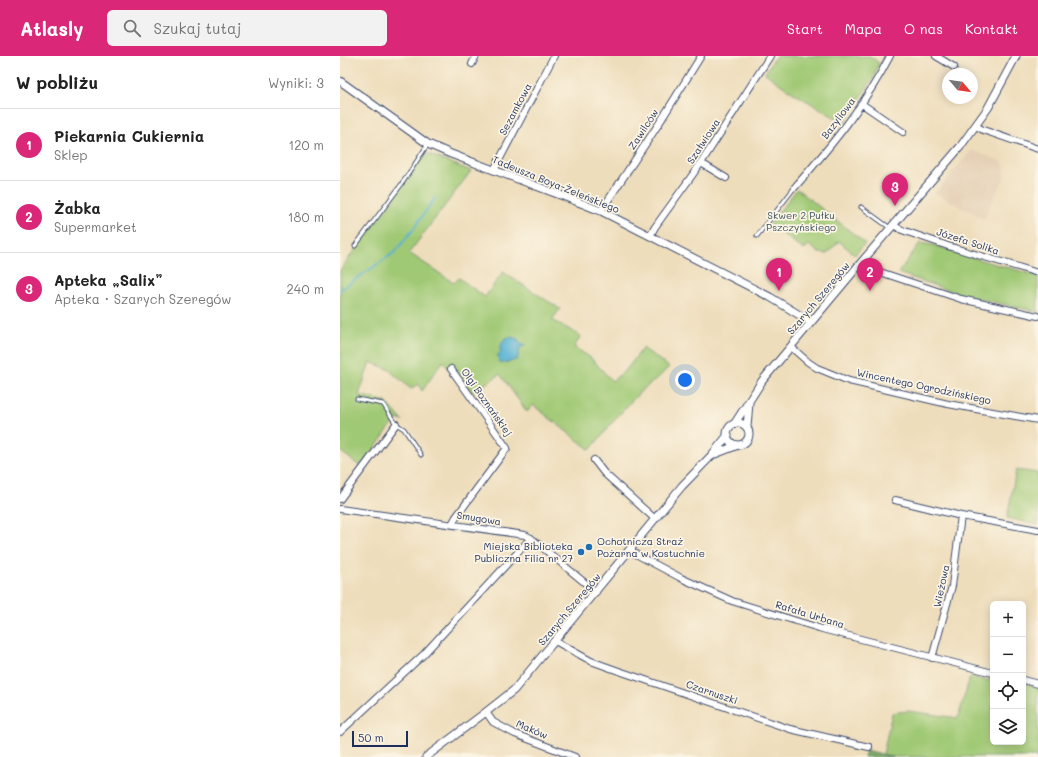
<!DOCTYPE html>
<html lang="pl">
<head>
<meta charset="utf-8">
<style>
	:root { --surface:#fff; --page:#f2f2f2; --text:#222; --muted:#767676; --line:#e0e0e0; --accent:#db2777 }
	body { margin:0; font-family:Mali,sans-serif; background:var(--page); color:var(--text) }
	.controls { position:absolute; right:12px; bottom:12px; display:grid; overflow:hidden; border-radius:6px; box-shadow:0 2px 10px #0003 }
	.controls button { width:36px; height:36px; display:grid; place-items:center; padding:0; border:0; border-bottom:1px solid var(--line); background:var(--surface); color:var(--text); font:20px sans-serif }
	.compass { position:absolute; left:602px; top:12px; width:36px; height:36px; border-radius:50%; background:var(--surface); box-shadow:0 2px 10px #0003; rotate:119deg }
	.scale { position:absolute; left:12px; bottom:10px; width:56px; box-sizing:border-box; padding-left:4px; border:2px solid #1b2f5e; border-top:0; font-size:11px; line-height:14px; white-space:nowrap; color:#1b2f5e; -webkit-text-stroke:3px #fcf5e5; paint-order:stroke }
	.you { position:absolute; left:345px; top:324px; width:14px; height:14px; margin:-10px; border:3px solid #fff; border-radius:50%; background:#1a73e8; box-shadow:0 0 0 6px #1a73e833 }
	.badge { display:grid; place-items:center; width:26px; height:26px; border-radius:50%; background:var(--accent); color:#fff; font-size:13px; font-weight:700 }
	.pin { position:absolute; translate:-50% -33px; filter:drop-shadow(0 1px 2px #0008) }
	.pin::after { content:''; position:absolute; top:21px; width:14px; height:12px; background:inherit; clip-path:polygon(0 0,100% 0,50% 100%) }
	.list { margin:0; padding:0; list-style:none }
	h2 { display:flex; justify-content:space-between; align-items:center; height:52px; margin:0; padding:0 16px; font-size:17px }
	h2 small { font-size:13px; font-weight:400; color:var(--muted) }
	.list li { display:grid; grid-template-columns:26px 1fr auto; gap:12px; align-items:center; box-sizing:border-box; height:72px; padding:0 16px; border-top:1px solid var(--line) }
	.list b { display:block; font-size:15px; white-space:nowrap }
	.list p { margin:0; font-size:13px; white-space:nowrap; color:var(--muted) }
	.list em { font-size:13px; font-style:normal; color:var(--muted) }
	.icon { flex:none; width:22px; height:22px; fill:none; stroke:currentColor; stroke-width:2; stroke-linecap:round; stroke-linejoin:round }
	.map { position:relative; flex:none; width:698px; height:701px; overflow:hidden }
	header { display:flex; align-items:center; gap:24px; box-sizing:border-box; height:56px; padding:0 20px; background:var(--accent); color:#fff }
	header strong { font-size:19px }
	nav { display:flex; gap:22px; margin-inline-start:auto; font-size:14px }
	.search { width:280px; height:36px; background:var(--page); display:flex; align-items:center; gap:10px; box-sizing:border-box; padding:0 14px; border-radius:6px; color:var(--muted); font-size:15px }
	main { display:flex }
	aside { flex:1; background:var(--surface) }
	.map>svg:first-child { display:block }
	.built { fill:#e5d0b6 }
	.green { fill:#a0c974; stroke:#5e7c69 }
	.forest { fill:#80ad66; stroke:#4e6e62 }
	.water { fill:#53b0d1; stroke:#377098 }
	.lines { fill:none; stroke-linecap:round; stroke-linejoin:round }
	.stream { stroke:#53b0d1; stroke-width:2 }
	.service-casing { stroke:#3b496c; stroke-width:5 }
	.minor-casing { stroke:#3b496c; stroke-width:8 }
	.tertiary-casing { stroke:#3b496c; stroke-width:9 }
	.service { stroke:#fff; stroke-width:3 }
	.minor { stroke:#fff; stroke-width:6 }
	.tertiary { stroke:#fff; stroke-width:7 }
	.poi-dot { fill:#1f6fb2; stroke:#fcf5e5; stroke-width:1.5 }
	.labels { text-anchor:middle; stroke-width:3.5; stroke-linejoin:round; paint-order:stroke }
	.street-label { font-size:10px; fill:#1b2f5e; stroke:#fcf5e5 }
	.park-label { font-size:10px; fill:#3c5664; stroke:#fcf5e5 }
	.poi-label { font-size:10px; fill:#1b2f5e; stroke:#fcf5e5; text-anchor:start }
</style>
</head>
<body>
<header>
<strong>Atlasly</strong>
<div class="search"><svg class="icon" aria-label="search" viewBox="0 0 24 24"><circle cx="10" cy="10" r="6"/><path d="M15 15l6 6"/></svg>Szukaj tutaj</div>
<nav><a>Start</a><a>Mapa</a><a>O nas</a><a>Kontakt</a></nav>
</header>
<main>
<aside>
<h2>W pobliżu<small>Wyniki: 3</small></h2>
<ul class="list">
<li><span class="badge">1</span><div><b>Piekarnia Cukiernia</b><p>Sklep</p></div><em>120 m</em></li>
<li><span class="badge">2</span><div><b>Żabka</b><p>Supermarket</p></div><em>180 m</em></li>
<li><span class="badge">3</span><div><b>Apteka „Salix”</b><p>Apteka · Szarych Szeregów</p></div><em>240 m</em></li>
</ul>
</aside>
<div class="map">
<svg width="698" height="701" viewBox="0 0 698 701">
	<rect width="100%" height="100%" fill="#fcf5e5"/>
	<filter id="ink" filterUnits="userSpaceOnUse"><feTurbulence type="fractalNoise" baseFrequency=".025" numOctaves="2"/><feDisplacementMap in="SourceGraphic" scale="8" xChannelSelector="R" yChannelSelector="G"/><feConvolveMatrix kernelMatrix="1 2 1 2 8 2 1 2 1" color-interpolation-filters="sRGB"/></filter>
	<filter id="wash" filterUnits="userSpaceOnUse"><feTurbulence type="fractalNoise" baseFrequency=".012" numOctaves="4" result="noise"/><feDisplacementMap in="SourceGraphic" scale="16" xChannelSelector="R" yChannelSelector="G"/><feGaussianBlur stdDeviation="0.9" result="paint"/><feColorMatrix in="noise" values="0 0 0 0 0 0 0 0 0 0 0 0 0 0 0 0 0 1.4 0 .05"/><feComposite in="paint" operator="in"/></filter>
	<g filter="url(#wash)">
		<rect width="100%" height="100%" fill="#edb"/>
		<path class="built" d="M 632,94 L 663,106 L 665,120 L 644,163 L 595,137 Z"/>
		<path class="green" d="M 436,0 L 530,0 L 539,7 L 534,21 L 504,67 L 447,33 L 425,17 Z
			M 89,98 L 131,115 L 69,197 L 114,227 L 119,222 L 145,241 L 163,216 L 220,253 L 212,264 L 241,280 L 234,291 L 251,302 L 272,325 L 286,314 L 303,292 L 329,311 L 318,322 L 301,335 L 278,360 L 250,394 L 193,349 L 187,356 L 160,318 L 132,337 L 114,309 L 108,313 L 103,305 L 82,335 L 78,328 L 71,333 L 48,313 L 30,306 L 19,339 L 46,346 L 63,365 L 56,363 L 21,411 L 0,395 L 0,214 L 53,143 L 83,100 Z
			M 457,133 L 525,187 L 515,199 L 499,185 L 487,198 L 479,197 L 469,189 L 464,194 L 430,168 Z
			M 580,187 L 593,189 L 644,205 L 698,220 L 698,256 L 623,239 L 558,217 Z
			M 676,414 L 698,417 L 698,469 L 667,462 Z
			M 650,619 L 653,620 L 653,686 L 683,686 L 683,627 L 698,630 L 698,701 L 553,701 L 543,698 L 552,657 L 568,655 L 618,662 L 630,621 L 648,625 Z"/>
		<path class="forest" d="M 526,694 L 553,701 L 524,701 Z"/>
		<path class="water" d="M 171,281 L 178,283 L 180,288 L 186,289 L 180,292 L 177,304 L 162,307 L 159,306 L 158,299 L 161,295 L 159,292 L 165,282 Z"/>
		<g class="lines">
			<path class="stream" d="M 0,234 L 54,197 L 72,175 L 95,142"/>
		</g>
	</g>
	<g filter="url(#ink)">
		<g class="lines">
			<defs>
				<path id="service" d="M 521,151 L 550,172
					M 417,180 L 455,131
					M 15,190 L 61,129 L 88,88
					M 17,343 L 43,348 L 56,368 L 64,373 L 81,399"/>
				<path id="minor" d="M 596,0 L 614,11
					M 132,8 L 136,0
					M 522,48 L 563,76
					M 636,70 L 643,74 L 698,93
					M 361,107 L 386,122
					M 154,114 L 214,0
					M 455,131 C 491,90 525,49 550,0
					M 261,155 L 320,66 L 361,0
					M 553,169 L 562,174 L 608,190 L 698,217
					M 310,180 L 315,171 L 361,107 L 430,0
					M 519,209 L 621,243 L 698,260
					M 451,291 L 468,306 L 477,312 L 509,325 L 608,348 L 698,364
					M 111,313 L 167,392 L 116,461 L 112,468
					M 254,404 L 264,417 L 315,463
					M 0,443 L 56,368
					M 555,444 L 621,460 L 698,474
					M 0,453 L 185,479 L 191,482 L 256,536
					M 291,493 L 294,497 L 341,522 L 392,545 L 482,573 L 653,617
					M 215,585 L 251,605 L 276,614 L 450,673 L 529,691
					M 592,602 L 612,530 L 621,460
					M 683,624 L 698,628
					M 146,656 L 153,666 L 175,678 L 235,701
					M 0,676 L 83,599 L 191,482"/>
				<path id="tertiary" d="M 0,25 L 88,88 L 111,98 L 223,140 L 261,155 L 430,241 L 471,266
					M 395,367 L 422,325 L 519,209 L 620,91 L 648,52 L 676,0
					M387 378a11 11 0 1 1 22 0a11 11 0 1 1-22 0Z
					M 407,371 L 409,347
					M 375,398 L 398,389
					M 86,701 L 146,656 L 174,634 L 342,430 L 371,400 L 388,379"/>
			</defs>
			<use href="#service" class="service-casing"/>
			<use href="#minor" class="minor-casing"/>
			<use href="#tertiary" class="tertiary-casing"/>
			<use href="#service" class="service"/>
			<use href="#minor" class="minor"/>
			<use href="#tertiary" class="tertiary"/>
		</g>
	</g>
	<g class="poi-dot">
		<circle cx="249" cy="491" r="4"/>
		<circle cx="241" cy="496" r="4"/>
	</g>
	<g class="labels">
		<g class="street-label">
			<text transform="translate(175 53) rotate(-62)" y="4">Sezamkowa</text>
			<text transform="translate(498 62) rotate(-53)" y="4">Bazyliowa</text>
			<text transform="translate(303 73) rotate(-57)" y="4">Zawilców</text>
			<text transform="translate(363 85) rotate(-57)" y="4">Szałwiowa</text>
			<text transform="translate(216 128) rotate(22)" y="4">Tadeusza Boya-Żeleńskiego</text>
			<text transform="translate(628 185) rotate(18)" y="4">Józefa Solika</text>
			<text transform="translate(478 242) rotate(-50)" y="4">Szarych Szeregów</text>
			<text transform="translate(584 330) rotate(12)" y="4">Wincentego Ogrodzińskiego</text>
			<text transform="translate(147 346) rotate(55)" y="4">Olgi Boznańskiej</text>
			<text transform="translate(139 462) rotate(9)" y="4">Smugowa</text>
			<text transform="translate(601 530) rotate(-78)" y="4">Wieżowa</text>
			<text transform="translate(229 553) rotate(-50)" y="4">Szarych Szeregów</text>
			<text transform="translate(470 558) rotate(17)" y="4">Rafała Urbana</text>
			<text transform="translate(372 636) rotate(19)" y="4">Czarnuszki</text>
			<text transform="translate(192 673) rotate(23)" y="4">Maków</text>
		</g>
		<g class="park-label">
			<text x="461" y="163">Skwer 2 Pułku<tspan x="461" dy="12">Pszczyńskiego</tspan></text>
		</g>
		<g class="poi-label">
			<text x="257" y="489">Ochotnicza Straż<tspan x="257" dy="12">Pożarna w Kostuchnie</tspan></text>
			<text x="233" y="494" text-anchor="end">Miejska Biblioteka<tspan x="233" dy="12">Publiczna Filia nr 27</tspan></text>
		</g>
	</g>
</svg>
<div class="controls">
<button>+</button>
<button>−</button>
<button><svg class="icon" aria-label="locate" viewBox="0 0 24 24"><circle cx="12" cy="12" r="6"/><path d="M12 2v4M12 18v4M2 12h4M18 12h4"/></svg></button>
<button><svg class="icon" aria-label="layers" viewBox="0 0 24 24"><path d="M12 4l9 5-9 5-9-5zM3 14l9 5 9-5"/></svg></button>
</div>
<svg class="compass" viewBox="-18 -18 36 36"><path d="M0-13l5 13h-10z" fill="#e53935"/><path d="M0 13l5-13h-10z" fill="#767676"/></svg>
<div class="scale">50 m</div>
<div class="you"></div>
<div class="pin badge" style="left:439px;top:235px">1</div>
<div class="pin badge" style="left:530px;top:235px">2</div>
<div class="pin badge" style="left:555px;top:150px">3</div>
</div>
</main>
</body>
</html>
